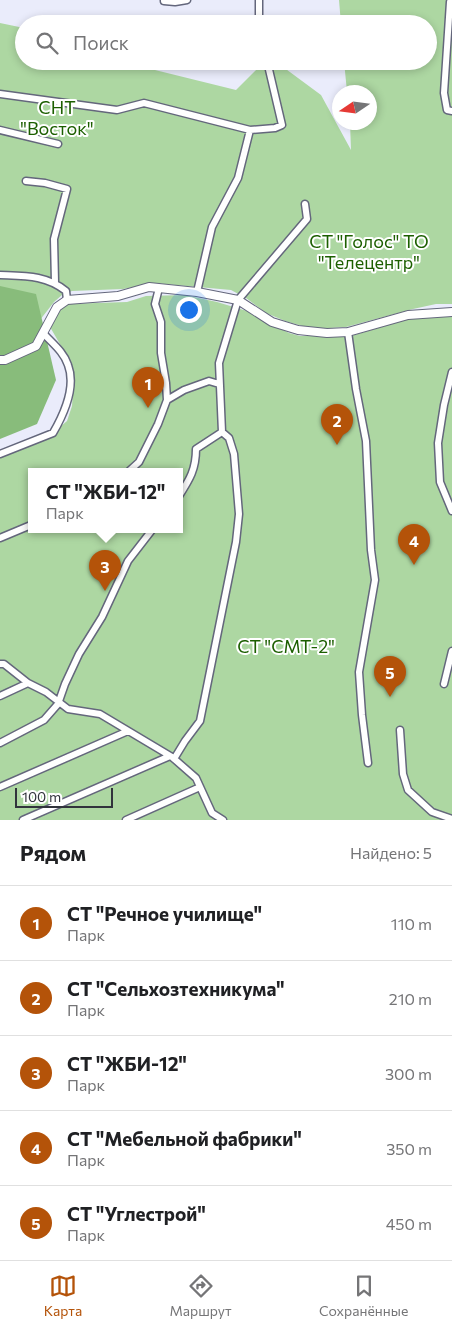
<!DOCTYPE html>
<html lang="ru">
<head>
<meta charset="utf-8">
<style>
	:root { --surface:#fff; --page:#f2f2f2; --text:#202124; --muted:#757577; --line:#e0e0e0; --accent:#b45309 }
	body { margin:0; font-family:Commissioner,sans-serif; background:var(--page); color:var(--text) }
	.compass { position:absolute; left:332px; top:85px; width:45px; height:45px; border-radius:50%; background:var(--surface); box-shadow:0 2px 8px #0003; rotate:257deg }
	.scale { position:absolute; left:15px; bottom:12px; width:98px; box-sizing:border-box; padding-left:5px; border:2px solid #31333c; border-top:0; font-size:14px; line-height:18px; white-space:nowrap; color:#31333c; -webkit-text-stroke:4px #fff; paint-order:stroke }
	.you { position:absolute; left:188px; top:309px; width:18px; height:18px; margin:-12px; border:4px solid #fff; border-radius:50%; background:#1a73e8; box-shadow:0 0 0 8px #1a73e833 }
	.badge { display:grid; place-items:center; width:32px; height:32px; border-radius:50%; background:var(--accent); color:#fff; font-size:16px; font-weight:700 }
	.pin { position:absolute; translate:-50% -41px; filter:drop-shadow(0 1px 2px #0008) }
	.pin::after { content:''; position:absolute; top:26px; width:18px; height:15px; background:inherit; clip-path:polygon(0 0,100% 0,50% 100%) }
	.popup { position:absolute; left:28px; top:468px; width:155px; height:65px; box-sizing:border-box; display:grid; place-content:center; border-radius:0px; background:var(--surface); filter:drop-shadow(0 1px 4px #0005); font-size:16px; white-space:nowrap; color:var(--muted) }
	.popup b { font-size:19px; color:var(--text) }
	.popup::after { content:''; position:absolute; left:50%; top:100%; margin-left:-10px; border:10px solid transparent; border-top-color:var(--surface) }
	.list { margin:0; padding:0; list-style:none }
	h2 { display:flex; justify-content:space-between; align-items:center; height:65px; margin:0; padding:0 20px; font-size:21px }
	h2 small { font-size:16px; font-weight:400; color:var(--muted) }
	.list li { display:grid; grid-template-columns:32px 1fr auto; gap:15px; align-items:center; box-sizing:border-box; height:75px; padding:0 20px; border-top:1px solid var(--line) }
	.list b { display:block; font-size:19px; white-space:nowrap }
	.list p { margin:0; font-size:16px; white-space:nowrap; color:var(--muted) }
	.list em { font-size:16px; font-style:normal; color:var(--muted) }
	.icon { flex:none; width:28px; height:28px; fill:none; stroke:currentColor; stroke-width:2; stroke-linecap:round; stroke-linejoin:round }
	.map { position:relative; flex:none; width:452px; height:820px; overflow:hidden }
	.search { position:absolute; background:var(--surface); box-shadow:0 2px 8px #0003; left:15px; right:15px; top:15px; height:55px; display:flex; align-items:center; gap:12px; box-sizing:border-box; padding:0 18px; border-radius:28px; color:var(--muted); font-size:19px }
	.sheet { height:440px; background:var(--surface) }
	nav { display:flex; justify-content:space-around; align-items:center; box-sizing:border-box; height:70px; border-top:1px solid var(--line); background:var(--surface); font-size:14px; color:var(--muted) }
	nav a { display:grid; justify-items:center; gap:2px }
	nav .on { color:var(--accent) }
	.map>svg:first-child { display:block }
	.green { fill:#add7a2; fill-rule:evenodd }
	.forest { fill:#88bc7b }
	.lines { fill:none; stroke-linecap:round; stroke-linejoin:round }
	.minor-casing { stroke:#64677c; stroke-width:9 }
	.tertiary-casing { stroke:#64677c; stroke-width:10 }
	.minor { stroke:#fff; stroke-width:6 }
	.tertiary { stroke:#fff; stroke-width:8 }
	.labels { text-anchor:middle; stroke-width:4; stroke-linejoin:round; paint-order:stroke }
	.park-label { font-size:18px; fill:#1c5f00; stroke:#fff }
</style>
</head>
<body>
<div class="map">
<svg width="452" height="820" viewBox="0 0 452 820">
	<rect width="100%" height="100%" fill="#eaecfb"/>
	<path class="green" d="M 339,0 L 452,0 L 452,304 L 436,304 L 413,309 L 346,327 L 313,329 L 285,321 L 266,313 L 246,298 L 231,290 L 154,283 L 123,289 L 72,291 L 62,295 L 54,302 L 29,334 L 0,344 L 0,23 L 24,28 L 24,61 L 134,61 L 155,70 L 236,90 L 265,61 L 275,61 L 321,95 L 351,150 L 350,123 L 370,122 L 370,92 L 347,92 L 344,61 L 428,61 L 428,24 L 341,24 Z
		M 185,295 L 217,302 L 247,311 L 289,333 L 300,336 L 351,336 L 416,317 L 452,316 L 452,820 L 0,820 L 0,456 L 53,433 L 67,421 L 72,406 L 74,375 L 71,363 L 50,327 L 56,314 L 66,304 L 127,302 L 146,296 ZM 31,472 L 179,472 L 179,530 L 31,530 Z"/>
	<path class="forest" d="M 0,286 L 36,294 L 56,380 L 37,424 L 0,439 Z"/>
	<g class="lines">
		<defs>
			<path id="minor" d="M 164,0 L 164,1 L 175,2 L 187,0
				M 259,0 L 259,24
				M 450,2 L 444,93 L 447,110 L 452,111
				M 0,94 L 117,110 L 144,103 L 250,130 L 275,128 L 282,125 L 267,61
				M 0,130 L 58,144
				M 26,181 L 45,183 L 67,189 L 54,239 L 55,282
				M 0,275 C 25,276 46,275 66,291 L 67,300
				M 159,288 L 155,304 L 161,322 L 161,353 L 166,383 L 167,400
				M 197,292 L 212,227 L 238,178 L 250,130
				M 348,332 L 356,389 L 366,441 L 371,550 L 375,580 L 359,672 L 362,715 L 368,763
				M 452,372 L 444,405 L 438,443 L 440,482 L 452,511
				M 0,454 L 53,433 C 64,414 76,386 68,365 C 64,352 52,343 43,333
				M 128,472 L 139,462 L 158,424 L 167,400 L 184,390 L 209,381 L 219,384
				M 179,496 C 190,479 196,469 196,449 L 222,432 L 219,363 L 238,300 L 307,219 L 305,204
				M 0,538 L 31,525
				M 0,664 L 4,664 L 28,683
				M 444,684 L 452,651
				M 0,696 L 28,683 L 46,692 L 68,709 L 100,714 L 172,757 L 196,778 L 212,813 L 223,820
				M 400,730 L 403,774 L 408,790 L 432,812 L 452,819
				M 0,743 L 44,720 L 58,704 L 65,684 L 79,654 L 102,617 L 128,561 L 152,530
				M 174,759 L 185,741 L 200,721 L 236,542 L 239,514 L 234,454 L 229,438 L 222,432
				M 0,787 L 128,731
				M 23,820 L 170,756
				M 126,820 L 200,787"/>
			<path id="tertiary" d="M 0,360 L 5,360 L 36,346 L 57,307 L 67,300 L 118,296 L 149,287 L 197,292 L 238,300 L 272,322 L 298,330 L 327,333 L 348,332 L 408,315 L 452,312"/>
		</defs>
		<use href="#minor" class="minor-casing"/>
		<use href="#tertiary" class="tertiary-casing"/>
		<use href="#minor" class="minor"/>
		<use href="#tertiary" class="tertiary"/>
	</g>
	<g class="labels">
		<g class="park-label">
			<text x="57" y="114">СНТ<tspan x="57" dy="21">"Восток"</tspan></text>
			<text x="369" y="248">СТ "Голос" ТО<tspan x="369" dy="21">"Телецентр"</tspan></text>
			<text x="286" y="653">СТ "СМТ-2"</text>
		</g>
	</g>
</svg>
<svg class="compass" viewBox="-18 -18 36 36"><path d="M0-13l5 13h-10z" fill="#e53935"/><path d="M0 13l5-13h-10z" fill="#757577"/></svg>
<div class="scale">100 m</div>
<div class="you"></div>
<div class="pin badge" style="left:148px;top:408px">1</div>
<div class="pin badge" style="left:337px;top:445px">2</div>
<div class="pin badge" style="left:105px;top:591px">3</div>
<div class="popup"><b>СТ &quot;ЖБИ-12&quot;</b>Парк</div>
<div class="pin badge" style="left:414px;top:565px">4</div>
<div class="pin badge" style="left:390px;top:697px">5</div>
<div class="search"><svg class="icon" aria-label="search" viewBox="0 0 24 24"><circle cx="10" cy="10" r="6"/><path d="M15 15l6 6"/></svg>Поиск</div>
</div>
<section class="sheet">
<h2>Рядом<small>Найдено: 5</small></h2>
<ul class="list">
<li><span class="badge">1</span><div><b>СТ &quot;Речное училище&quot;</b><p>Парк</p></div><em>110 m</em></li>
<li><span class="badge">2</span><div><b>СТ &quot;Сельхозтехникума&quot;</b><p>Парк</p></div><em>210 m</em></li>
<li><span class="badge">3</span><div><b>СТ &quot;ЖБИ-12&quot;</b><p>Парк</p></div><em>300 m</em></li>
<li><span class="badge">4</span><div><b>СТ &quot;Мебельной фабрики&quot;</b><p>Парк</p></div><em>350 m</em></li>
<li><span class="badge">5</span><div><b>СТ &quot;Углестрой&quot;</b><p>Парк</p></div><em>450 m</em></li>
</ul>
</section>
<nav>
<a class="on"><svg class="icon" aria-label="map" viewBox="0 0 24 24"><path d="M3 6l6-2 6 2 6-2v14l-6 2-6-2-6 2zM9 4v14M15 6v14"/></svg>Карта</a>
<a><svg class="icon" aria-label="directions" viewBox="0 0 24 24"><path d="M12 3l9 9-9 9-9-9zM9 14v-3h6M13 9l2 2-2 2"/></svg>Маршрут</a>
<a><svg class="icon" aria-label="saved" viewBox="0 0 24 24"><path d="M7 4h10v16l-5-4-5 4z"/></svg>Сохранённые</a>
</nav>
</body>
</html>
